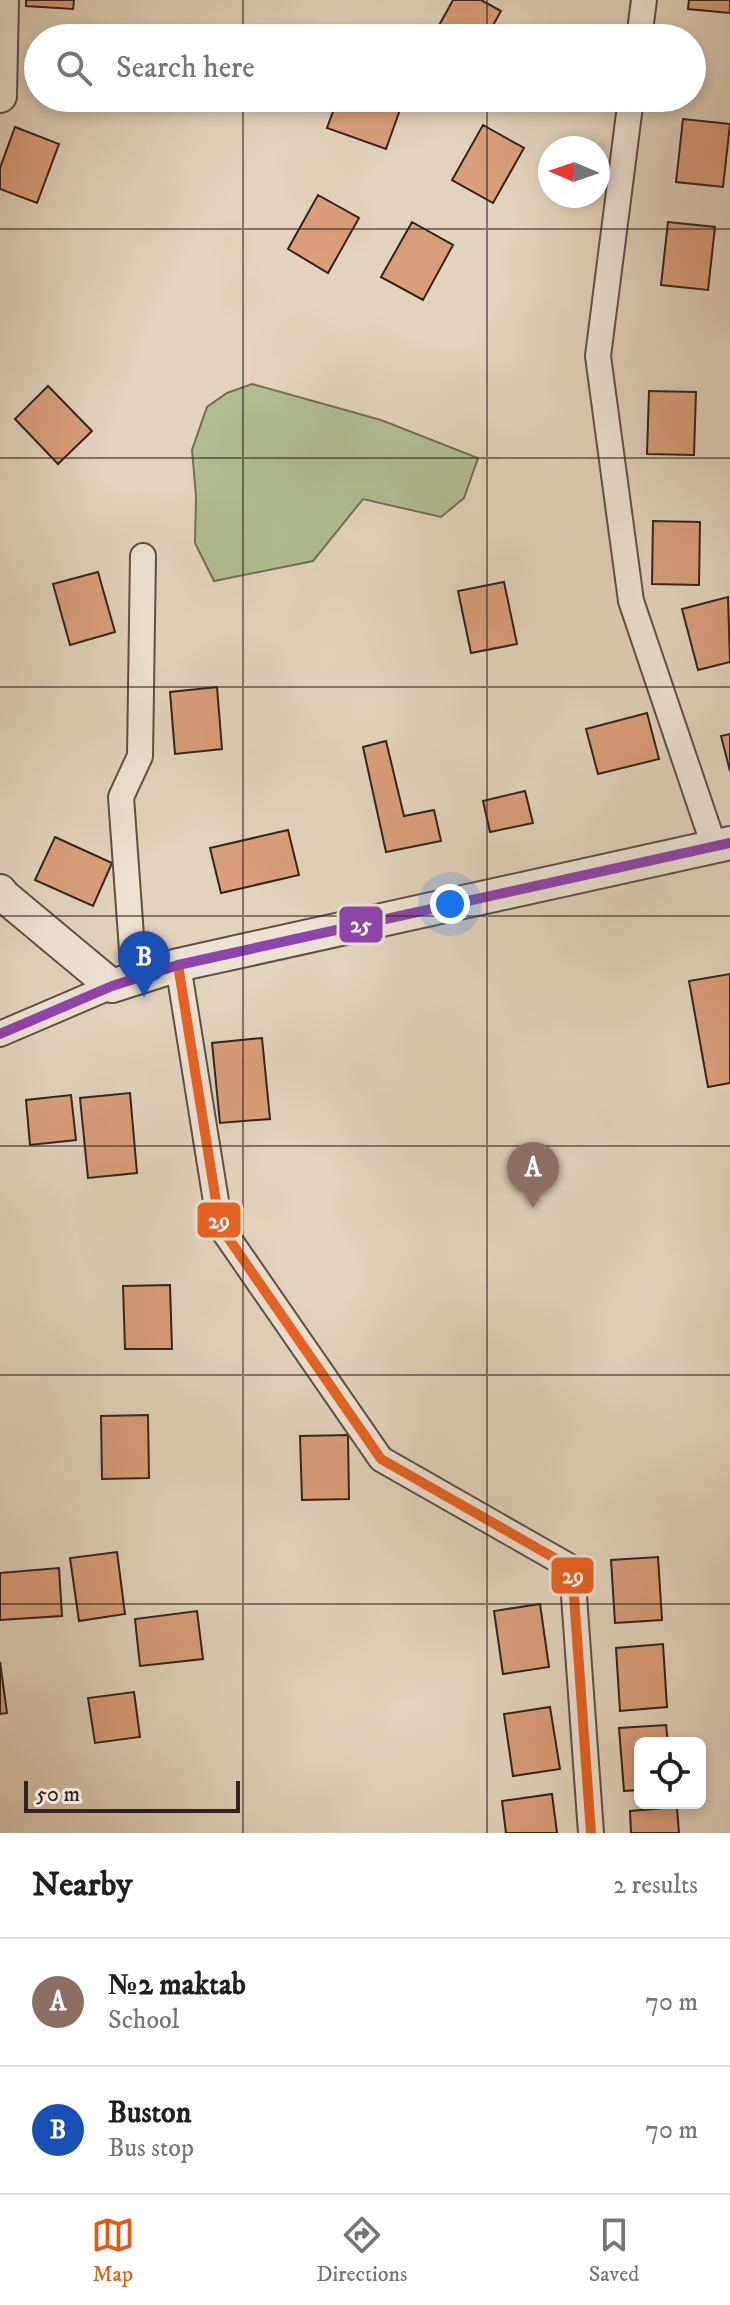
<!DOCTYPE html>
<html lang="en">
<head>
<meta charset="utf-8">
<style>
	:root { --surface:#fff; --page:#f2f2f2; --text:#202124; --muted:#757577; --line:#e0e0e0; --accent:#ea580c }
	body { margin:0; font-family:"IM FELL DW Pica",serif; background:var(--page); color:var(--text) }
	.controls { position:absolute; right:24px; bottom:24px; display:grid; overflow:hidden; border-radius:12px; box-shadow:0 4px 12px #0003 }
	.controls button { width:72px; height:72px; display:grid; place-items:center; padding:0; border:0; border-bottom:2px solid var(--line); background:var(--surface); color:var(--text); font:40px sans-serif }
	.compass { position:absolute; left:538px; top:136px; width:72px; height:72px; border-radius:50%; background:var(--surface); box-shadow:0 4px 12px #0003; rotate:272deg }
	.scale { position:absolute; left:24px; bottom:20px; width:216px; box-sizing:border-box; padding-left:8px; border:4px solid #32241d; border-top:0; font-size:22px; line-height:28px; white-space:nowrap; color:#32241d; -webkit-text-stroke:6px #ece2d3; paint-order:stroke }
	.you { position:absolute; left:450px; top:904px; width:28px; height:28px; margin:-20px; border:6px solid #fff; border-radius:50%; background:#1a73e8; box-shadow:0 0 0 12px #1a73e833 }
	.badge { display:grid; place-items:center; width:52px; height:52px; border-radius:50%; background:var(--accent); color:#fff; font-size:26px; font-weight:700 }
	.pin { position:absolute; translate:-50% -66px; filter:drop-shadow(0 2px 4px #0008) }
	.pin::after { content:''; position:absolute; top:42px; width:28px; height:24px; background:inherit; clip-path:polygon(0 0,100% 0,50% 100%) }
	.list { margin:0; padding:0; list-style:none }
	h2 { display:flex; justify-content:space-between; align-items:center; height:104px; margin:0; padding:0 32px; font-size:34px }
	h2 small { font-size:26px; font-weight:400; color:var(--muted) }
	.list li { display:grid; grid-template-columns:52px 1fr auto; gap:24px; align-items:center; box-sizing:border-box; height:128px; padding:0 32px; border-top:2px solid var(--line) }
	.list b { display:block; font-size:30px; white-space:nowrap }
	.list p { margin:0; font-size:26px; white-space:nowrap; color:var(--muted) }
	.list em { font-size:26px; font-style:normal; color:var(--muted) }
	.icon { flex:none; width:44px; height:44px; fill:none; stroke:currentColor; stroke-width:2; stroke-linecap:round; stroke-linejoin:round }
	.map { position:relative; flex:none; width:730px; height:1833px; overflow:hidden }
	.search { position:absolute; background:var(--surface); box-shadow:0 4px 12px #0003; left:24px; right:24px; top:24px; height:88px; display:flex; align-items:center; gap:20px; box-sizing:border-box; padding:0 28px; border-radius:44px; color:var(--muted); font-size:30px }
	.sheet { height:360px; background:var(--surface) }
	nav { display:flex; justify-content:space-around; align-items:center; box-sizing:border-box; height:112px; border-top:2px solid var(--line); background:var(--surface); font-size:22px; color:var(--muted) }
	nav a { display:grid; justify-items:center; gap:4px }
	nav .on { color:var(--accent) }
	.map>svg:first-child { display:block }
	.green { fill:#b1bd92; stroke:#727058; stroke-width:2 }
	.building { fill:#da9e7a; stroke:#32241d; stroke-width:2 }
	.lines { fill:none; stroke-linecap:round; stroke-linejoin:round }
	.minor-casing { stroke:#5e5045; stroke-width:28 }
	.tertiary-casing { stroke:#5e5045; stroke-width:36 }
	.minor { stroke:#ece2d3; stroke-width:24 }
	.tertiary { stroke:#ece2d3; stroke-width:32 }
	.bus-1-casing { stroke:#ece2d3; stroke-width:16 }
	.bus-2-casing { stroke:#ece2d3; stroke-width:16 }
	.bus-1 { stroke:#e86222; stroke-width:10 }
	.bus-2 { stroke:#8e44ad; stroke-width:10 }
	.grid { fill:none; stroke:#32241d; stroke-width:2; stroke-opacity:0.55 }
	.line-badge { stroke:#ece2d3; stroke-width:3 }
	.badge-label { font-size:22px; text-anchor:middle; font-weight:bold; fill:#fff }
</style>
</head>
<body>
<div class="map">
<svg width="730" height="1833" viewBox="0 0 730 1833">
	<rect width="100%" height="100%" fill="#e2d3bc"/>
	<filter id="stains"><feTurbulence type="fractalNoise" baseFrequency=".0025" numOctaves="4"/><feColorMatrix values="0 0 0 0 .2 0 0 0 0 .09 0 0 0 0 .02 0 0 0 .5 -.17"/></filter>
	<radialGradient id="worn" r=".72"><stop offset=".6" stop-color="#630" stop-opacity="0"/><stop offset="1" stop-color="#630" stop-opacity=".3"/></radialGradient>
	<path class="green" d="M 252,384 L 381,420 L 478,458 L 464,498 L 441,517 L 363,499 L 313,561 L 214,581 L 195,543 L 196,496 L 192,450 L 207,407 L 227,393 Z"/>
	<path class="building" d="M 26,0 L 74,0 L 73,9 L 26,6 Z
		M 453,0 L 481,0 L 501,11 L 486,38 L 432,38 Z
		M 689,0 L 730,0 L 730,13 L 688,9 Z
		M 338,98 L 384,98 L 402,104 L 386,149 L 327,128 Z
		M 683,119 L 730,124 L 723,187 L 676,182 Z
		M 483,125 L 524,148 L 493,203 L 452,180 Z
		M 15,127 L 59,144 L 37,203 L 0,189 L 0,168 Z
		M 318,195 L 359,218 L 328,273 L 288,249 Z
		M 412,222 L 453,245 L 423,300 L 381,277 Z
		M 668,222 L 715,227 L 708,290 L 661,285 Z
		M 48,386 L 92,431 L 58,464 L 15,419 Z
		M 649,391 L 696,392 L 694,455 L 647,454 Z
		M 653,521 L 700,522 L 699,585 L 652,584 Z
		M 98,572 L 115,632 L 70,645 L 53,584 Z
		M 504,582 L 517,644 L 471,653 L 458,591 Z
		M 728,597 L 730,662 L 698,670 L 682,609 Z
		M 217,687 L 222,749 L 175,754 L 170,692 Z
		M 647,713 L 659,759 L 598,774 L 586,729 Z
		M 730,734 L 730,771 L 721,736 Z
		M 386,741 L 404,816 L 434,810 L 441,841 L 386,852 L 363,747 Z
		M 525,791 L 533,823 L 490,832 L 483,801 Z
		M 288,830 L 299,875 L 221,893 L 210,848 Z
		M 55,837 L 112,863 L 93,906 L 35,880 Z
		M 730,974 L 730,1083 L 708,1087 L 689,981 Z
		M 262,1038 L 270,1119 L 220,1123 L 212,1043 Z
		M 130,1093 L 137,1173 L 88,1178 L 80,1098 Z
		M 71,1095 L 76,1140 L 30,1145 L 26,1100 Z
		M 170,1285 L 172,1349 L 125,1349 L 123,1286 Z
		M 148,1415 L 149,1478 L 102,1479 L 101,1416 Z
		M 348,1435 L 349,1499 L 302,1500 L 300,1436 Z
		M 117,1552 L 125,1614 L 79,1621 L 70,1558 Z
		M 658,1557 L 662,1620 L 615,1623 L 611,1560 Z
		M 59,1568 L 62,1616 L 0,1620 L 0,1573 Z
		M 540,1604 L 549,1667 L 503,1674 L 494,1611 Z
		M 197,1611 L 203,1659 L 140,1666 L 135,1619 Z
		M 663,1644 L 667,1707 L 620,1711 L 616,1648 Z
		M 0,1662 L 7,1713 L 0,1714 Z
		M 134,1692 L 140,1737 L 95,1743 L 88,1698 Z
		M 550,1707 L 560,1769 L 513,1776 L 504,1714 Z
		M 666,1725 L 668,1743 L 640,1743 L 640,1790 L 624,1791 L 619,1728 Z
		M 552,1794 L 557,1833 L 506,1833 L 502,1801 Z
		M 677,1807 L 679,1833 L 631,1833 L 630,1811 Z"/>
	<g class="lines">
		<defs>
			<path id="minor" d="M 639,38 L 644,0
				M 631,98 L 598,356 L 631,601 L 714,846
				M 178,965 L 220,1226 L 381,1459 L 572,1568 L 591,1833
				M 134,978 L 121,797 L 140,756 L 143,556
				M 0,1034 L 112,986"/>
			<path id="tertiary" d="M 0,96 L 2,0
				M 0,891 L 4,896 L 112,986 L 178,965 L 730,843"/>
		</defs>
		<use href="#minor" class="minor-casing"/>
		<use href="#tertiary" class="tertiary-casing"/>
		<use href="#minor" class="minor"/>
		<use href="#tertiary" class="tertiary"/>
		<defs>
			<path id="bus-1" d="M 178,965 L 220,1226 L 381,1459 L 572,1568 L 591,1833"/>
			<path id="bus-2" d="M 0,1034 L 112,986 L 178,965 L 730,843"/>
		</defs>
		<use href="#bus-1" class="bus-1-casing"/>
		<use href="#bus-2" class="bus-2-casing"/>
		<use href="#bus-1" class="bus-1"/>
		<use href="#bus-2" class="bus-2"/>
	</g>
	<path class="grid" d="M 243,0 L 243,38M 487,0 L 487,38M 243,98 L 243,1833M 487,98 L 487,1833M 0,229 L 730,229M 0,458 L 730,458M 0,687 L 730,687M 0,916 L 730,916M 0,1146 L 730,1146M 0,1375 L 730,1375M 0,1604 L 730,1604"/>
	<g class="line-badge">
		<rect x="338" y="905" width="46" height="39" rx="8" fill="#8e44ad"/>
		<rect x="196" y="1201" width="46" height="38" rx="8" fill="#e86222"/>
		<rect x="550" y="1556" width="45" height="39" rx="8" fill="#e86222"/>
	</g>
	<g class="badge-label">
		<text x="361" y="932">25</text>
		<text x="219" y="1228">29</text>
		<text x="573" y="1583">29</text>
	</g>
	<rect width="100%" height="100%" filter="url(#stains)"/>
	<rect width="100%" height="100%" fill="url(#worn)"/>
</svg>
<div class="controls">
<button><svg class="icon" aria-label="locate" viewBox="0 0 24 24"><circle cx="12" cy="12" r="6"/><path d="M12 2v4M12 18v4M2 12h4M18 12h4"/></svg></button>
</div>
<svg class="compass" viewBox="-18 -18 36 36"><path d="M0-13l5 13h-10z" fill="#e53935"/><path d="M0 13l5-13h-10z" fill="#757577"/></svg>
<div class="scale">50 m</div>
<div class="you"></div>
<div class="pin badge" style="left:533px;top:1208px;background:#8d6e63">A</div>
<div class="pin badge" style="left:144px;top:997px;background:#1a4fb4">B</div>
<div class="search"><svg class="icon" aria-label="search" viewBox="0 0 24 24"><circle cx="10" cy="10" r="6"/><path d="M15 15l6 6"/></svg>Search here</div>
</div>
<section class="sheet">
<h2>Nearby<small>2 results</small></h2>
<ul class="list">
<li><span class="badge" style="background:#8d6e63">A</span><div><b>№2 maktab</b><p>School</p></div><em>70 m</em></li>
<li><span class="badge" style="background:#1a4fb4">B</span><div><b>Buston</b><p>Bus stop</p></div><em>70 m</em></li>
</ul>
</section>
<nav>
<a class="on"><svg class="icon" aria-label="map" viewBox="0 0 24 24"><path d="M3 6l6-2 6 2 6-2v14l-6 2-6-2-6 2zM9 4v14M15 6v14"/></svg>Map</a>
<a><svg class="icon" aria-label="directions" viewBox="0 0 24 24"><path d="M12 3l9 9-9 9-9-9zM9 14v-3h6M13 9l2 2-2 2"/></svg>Directions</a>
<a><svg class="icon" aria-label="saved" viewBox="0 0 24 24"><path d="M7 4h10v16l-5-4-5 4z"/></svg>Saved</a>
</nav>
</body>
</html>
